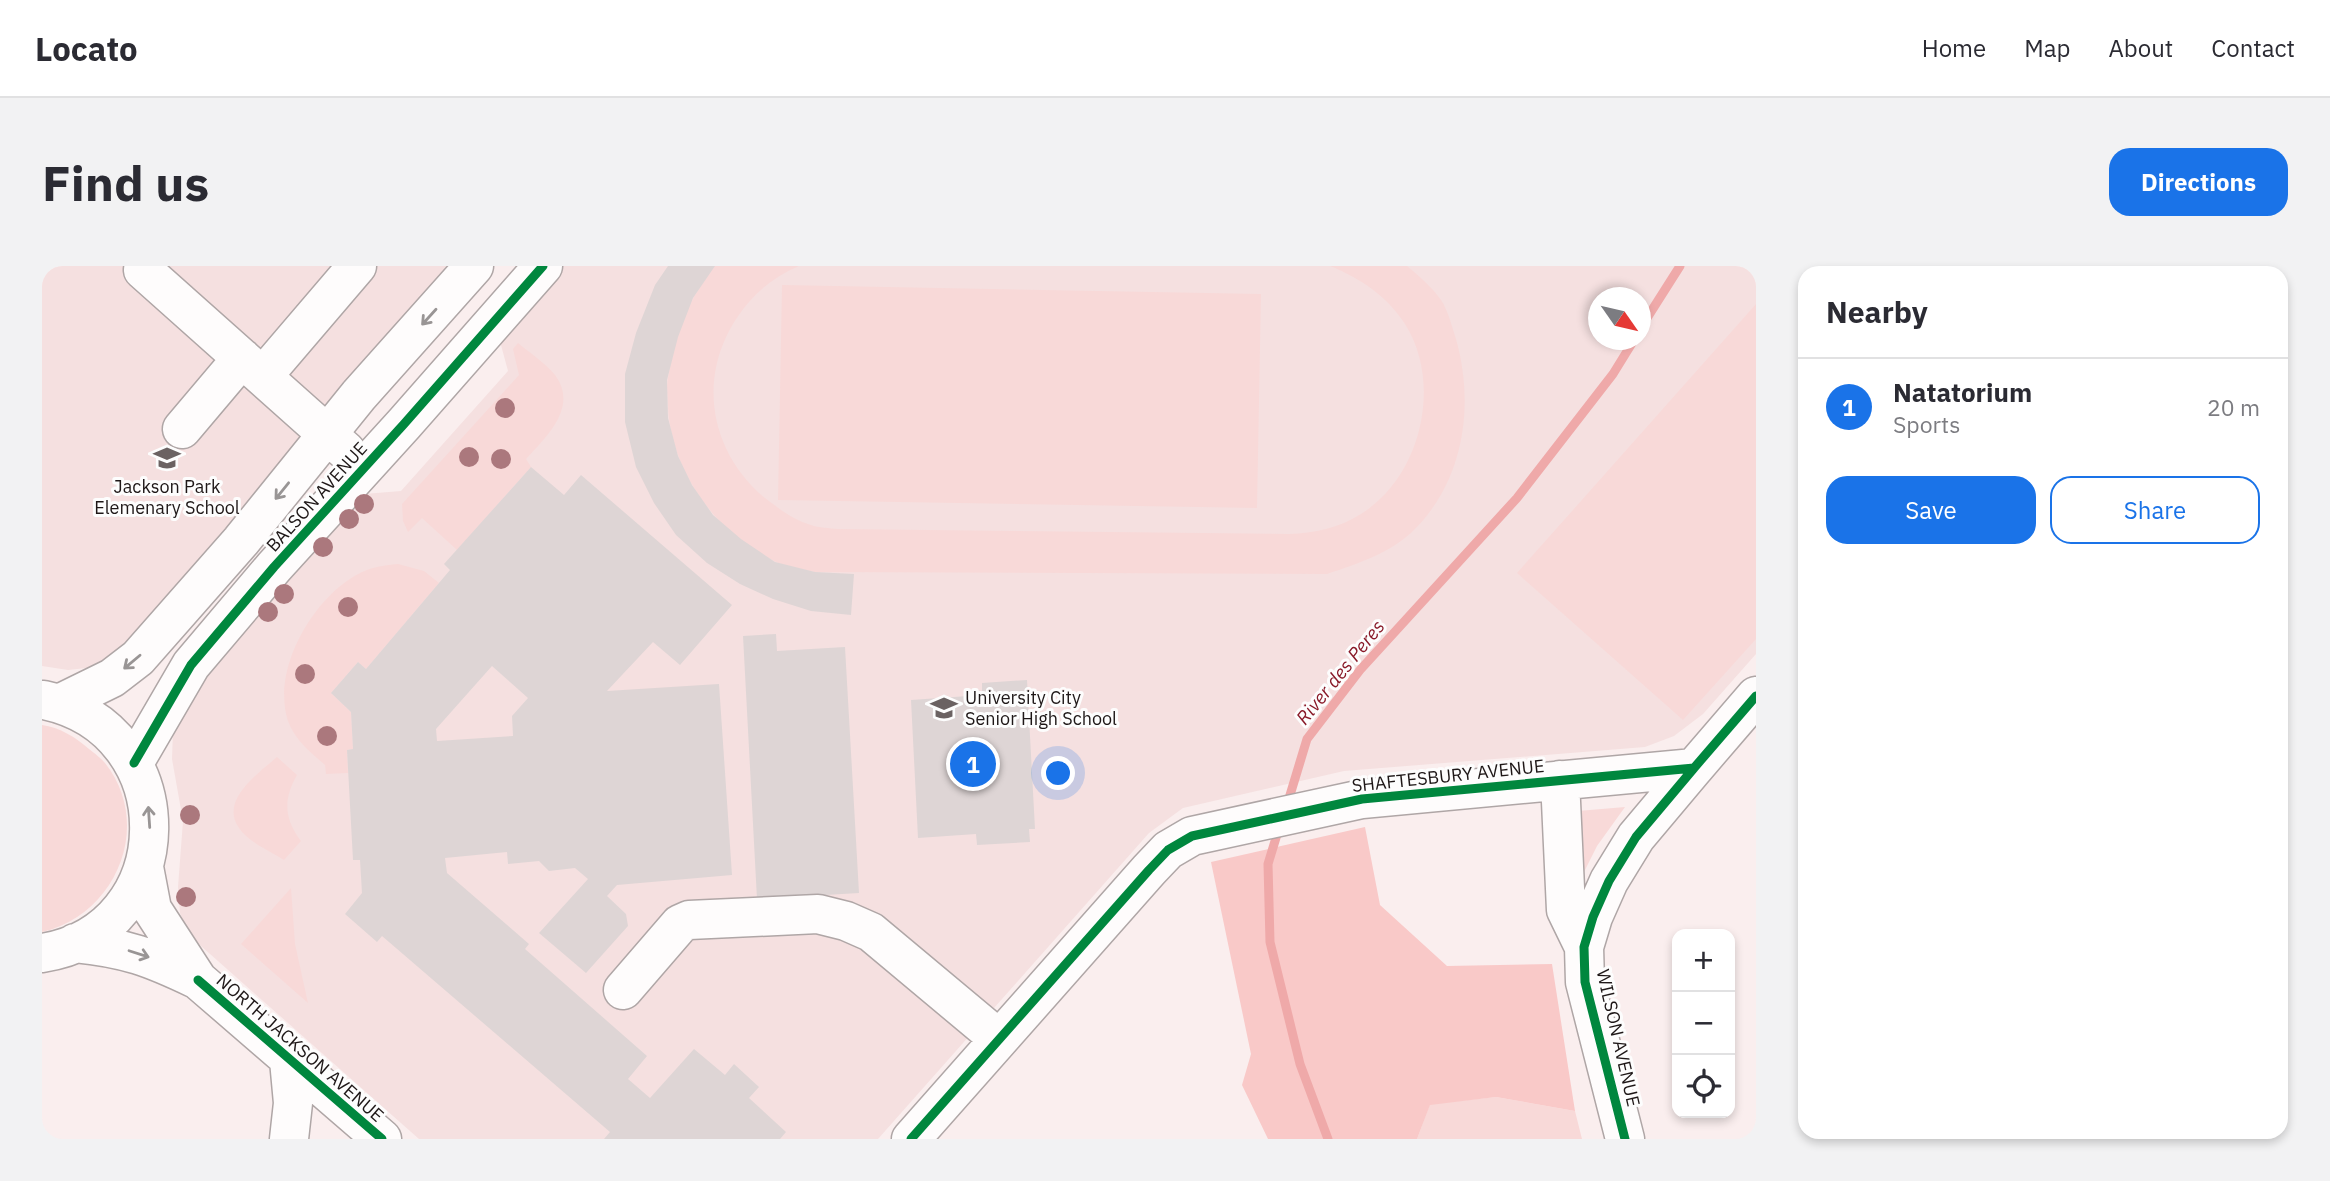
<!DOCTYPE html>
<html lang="en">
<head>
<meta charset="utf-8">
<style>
	:root { --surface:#fff; --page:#f2f2f3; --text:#2b2b33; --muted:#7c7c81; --line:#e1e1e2; --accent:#1a73e8 }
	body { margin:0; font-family:"IBM Plex Sans",sans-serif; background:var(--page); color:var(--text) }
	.controls { position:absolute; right:21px; bottom:21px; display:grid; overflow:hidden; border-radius:14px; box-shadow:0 4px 10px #0003 }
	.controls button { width:63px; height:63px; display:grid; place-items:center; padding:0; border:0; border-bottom:2px solid var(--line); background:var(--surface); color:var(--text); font:35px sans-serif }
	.compass { position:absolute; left:1546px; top:21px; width:63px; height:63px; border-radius:50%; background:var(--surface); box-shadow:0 4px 10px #0003; rotate:124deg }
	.you { position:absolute; left:1017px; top:508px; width:24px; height:24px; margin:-18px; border:5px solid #fff; border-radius:50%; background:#1a73e8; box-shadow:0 0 0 10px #1a73e833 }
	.badge { display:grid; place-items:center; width:46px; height:46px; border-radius:50%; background:var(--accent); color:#fff; font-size:23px; font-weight:700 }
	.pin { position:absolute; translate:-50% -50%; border:4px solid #fff; box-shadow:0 2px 7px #0006 }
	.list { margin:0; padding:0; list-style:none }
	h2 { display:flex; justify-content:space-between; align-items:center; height:91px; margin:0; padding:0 28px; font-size:30px }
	h2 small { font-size:23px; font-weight:400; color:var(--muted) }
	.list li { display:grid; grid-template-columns:46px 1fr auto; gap:21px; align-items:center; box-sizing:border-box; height:98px; padding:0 28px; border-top:2px solid var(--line) }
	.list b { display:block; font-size:26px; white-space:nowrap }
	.list p { margin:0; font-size:23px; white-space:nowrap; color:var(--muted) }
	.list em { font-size:23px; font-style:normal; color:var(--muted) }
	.actions { display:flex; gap:14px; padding:21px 28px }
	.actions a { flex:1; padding:16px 0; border:2px solid var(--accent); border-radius:21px; text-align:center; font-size:24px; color:var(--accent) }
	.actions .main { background:var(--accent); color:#fff }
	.icon { flex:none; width:38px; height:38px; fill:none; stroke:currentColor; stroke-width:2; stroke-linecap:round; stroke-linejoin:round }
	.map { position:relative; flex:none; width:1714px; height:873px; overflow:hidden; border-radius:21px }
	header { display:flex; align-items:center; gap:42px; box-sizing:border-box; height:98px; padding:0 35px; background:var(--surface); border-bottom:2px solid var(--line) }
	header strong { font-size:33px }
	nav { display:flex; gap:38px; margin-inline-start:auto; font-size:24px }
	.intro { display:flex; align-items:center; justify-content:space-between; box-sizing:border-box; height:168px; padding:0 42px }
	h1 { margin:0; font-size:49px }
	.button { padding:18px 32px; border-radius:21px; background:var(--accent); color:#fff; font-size:24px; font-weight:700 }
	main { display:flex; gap:42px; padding:0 42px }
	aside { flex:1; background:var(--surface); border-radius:21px; box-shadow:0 4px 10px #0003 }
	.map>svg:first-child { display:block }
	.built { fill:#f5e0e0; fill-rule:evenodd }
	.green { fill:#f8d9d8 }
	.forest { fill:#f9c9c8 }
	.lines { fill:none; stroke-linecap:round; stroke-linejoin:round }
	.stream { stroke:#efa9a9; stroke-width:9 }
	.building { fill:#ded5d5; fill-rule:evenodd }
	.minor-casing { stroke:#afa6a6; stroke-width:41 }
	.minor { stroke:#fefcfc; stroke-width:38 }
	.cycleway-casing { stroke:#fdfdfd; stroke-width:13 }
	.cycleway { stroke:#00873e; stroke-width:9 }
	.tree { fill:#ab787d }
	.oneway { stroke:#999595 }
	.labels { text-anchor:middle; stroke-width:6; stroke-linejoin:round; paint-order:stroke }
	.poi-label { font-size:18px; fill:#1e1717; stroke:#fdfdfd }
	.street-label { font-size:18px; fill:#1e1717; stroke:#fdfdfd }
	.water-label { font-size:19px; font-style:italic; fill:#891a29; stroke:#fdfdfd }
</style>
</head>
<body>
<header>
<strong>Locato</strong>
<nav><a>Home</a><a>Map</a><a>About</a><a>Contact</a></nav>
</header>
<div class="intro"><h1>Find us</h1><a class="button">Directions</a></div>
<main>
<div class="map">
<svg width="1714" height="873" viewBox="0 0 1714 873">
	<rect width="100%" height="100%" fill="#faeeee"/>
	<path class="built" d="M 0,0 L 415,0 L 83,385 L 53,401 L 26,404 L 0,400 Z
		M 516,0 L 1714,0 L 1714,388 L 1661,448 L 1632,470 L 1603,481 L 1302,505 L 1141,542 L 1107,567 L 836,873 L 377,873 L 159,680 L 145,664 L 138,647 L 136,621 L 141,555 L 130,493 L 131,464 L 162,412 L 316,232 L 322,228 L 359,225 L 466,105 L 456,68 ZM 1556,32 L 1598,32 L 1598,74 L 1556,74 Z"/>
	<path class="green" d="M 673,0 L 757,0 C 724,14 701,37 685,69 C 657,127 674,191 723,232 C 737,243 752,254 769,259 C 777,262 787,262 796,263 L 1247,268 C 1272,267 1297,262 1319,248 C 1379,211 1401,118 1363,58 C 1345,30 1318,12 1288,0 L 1365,0 C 1377,10 1390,21 1399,34 C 1406,44 1410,61 1414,73 C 1433,140 1422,216 1370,266 C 1346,288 1315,298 1285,308 L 773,306 C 760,303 744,301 732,295 C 674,267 628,204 626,139 C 626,130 624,121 626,112 C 630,86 639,54 652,31 C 658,20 666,10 673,0 Z
		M 740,19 L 1219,28 L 1215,242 L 736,234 Z
		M 1714,38 L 1714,373 L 1641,454 L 1475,307 Z
		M 476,77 C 488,87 503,97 513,109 C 537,141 504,171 484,193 L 489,201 L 415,284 L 380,252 L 366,266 L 361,255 L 360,238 L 477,109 L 471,83 Z
		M 356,298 L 382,305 L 397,317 L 324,403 L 316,396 L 289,427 L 309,446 L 311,483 L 305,484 L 306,507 L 284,508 L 283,499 C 268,486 253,474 246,455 C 229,403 272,329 320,306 C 331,301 343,299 356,298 Z
		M 0,459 C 17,461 35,472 47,483 C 52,487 59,492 63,497 C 112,559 74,649 0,666 Z
		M 235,491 L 255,509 C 241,534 242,552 259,575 L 242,594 C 228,585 206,576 197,562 C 177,534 217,507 235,491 Z
		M 1583,541 L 1555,580 L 1541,608 L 1536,545 Z
		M 249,622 L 253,678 L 266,737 L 199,678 Z
		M 1454,831 L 1533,845 L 1540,873 L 1375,873 L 1388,838 Z"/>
	<path class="forest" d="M 1323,561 L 1338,639 L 1405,700 L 1510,698 L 1533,845 L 1454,831 L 1388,839 L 1375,873 L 1226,873 L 1200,819 L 1209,788 L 1169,596 Z"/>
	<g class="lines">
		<path class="stream" d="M 1598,63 L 1638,0
			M 1245,539 L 1265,473 L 1318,404 L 1475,232 L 1571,108 L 1592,74
			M 1237,562 L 1226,598 L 1228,676 L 1258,798 L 1286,873"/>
	</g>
	<path class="building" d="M 626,0 L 673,0 L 651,32 L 636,71 L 625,114 L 626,152 L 636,190 L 650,219 L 671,249 L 699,273 L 733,296 L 773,306 L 812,308 L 809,349 L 769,345 L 731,333 L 698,318 L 665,297 L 634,269 L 612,237 L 594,201 L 583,156 L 583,108 L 594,67 L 613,19 Z
		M 489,201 L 522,229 L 539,209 L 690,339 L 638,399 L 611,376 L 565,425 L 677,418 L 690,609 L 575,619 L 565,630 L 584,648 L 586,660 L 544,707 L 497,667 L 546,613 L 533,602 L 507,605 L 497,595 L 466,598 L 465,586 L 403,592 L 405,607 L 487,678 L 483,683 L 605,790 L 586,813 L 608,832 L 652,783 L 683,809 L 692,798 L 717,821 L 707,832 L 744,866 L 738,873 L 562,873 L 568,866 L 340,670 L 335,676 L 303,648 L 320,627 L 318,594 L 311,594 L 305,484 L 311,483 L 309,446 L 289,427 L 316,396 L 324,403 L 408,304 L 402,298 ZM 450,400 L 486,432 L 470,450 L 471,470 L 395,475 L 394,463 Z
		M 734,368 L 735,385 L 803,381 L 817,627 L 715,633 L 701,370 Z
		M 985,414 L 993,563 L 987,563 L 988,576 L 935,579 L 934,568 L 876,572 L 869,434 L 940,429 L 940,417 Z"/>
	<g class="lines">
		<defs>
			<path id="minor" d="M 104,0 L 101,4 L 304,185
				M 221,110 L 315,0
				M 140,163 L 200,92
				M 19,437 L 70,412 L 96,392 L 199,275 L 317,129 L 432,0
				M 92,497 L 149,399 L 232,301 L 362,158 L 501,0
				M 1518,514 L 1524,644 L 1542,681
				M 102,601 L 110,643 L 156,714 L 340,873
				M 33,677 C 84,682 108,691 154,713
				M 0,687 C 141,665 144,463 2,434
				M 581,724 L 638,658 L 647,654 L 776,648 L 804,655 L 829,666 L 957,773
				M 247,873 L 251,837 L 247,794
				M 869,873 L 1107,604 L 1126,584 L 1150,570 L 1320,533 L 1652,502 L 1714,430
				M 1583,873 L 1543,716 L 1542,681 L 1551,651 L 1567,615 L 1594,571 L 1652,502"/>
		</defs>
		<use href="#minor" class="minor-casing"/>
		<use href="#minor" class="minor"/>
		<defs>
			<path id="cycleway" d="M 92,497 L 149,399 L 232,301 L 362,158 L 501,0
				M 156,714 L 340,873
				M 869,873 L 1107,604 L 1126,584 L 1150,570 L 1320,533 L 1652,502 L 1714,430
				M 1583,873 L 1543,716 L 1542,681 L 1551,651 L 1567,615 L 1594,571 L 1652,502"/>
		</defs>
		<use href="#cycleway" class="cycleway-casing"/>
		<use href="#cycleway" class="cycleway"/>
	</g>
	<g class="tree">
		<circle cx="463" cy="142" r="10"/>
		<circle cx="427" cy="191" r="10"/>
		<circle cx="459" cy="193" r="10"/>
		<circle cx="322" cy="238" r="10"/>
		<circle cx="307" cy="253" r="10"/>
		<circle cx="281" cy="281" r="10"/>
		<circle cx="242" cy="328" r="10"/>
		<circle cx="306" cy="341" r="10"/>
		<circle cx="226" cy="346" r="10"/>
		<circle cx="263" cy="408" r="10"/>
		<circle cx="285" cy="470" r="10"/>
		<circle cx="148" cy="549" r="10"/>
		<circle cx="144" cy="631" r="10"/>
	</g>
	<defs><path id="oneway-shaft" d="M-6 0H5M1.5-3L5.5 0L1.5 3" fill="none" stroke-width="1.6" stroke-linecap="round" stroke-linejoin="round" transform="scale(1.75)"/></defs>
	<g class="oneway">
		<use href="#oneway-shaft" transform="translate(387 51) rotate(132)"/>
		<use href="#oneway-shaft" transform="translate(240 225) rotate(129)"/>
		<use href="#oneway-shaft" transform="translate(90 396) rotate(140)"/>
		<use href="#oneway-shaft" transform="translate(107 551) rotate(-94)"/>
		<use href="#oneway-shaft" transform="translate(97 688) rotate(18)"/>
	</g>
	<defs>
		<symbol id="school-bare" viewBox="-9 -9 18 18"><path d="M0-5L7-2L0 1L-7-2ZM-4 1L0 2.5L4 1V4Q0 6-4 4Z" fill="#6b6262" stroke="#fdfdfd" stroke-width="2.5" paint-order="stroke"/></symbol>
	</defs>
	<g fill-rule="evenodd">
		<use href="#school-bare" x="106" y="173" width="38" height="38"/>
		<use href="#school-bare" x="883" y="423" width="38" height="38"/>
	</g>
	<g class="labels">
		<g class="poi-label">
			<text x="125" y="227">Jackson Park<tspan x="125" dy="21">Elemenary School</tspan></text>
			<text x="923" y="438" text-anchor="start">University City<tspan x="923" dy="21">Senior High School</tspan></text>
		</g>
		<g class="street-label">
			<text transform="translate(275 231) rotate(-48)" y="6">BALSON AVENUE</text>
			<text transform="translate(1406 510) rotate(-6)" y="6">SHAFTESBURY AVENUE</text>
			<text transform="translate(1576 772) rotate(77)" y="6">WILSON AVENUE</text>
			<text transform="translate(258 782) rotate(41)" y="6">NORTH JACKSON AVENUE</text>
		</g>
		<g class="water-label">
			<text transform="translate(1298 406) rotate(-51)" y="7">River des Peres</text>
		</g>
	</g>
</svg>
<div class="controls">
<button>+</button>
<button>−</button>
<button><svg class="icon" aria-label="locate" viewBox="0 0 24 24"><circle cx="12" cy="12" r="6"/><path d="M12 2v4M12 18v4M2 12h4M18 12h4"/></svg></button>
</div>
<svg class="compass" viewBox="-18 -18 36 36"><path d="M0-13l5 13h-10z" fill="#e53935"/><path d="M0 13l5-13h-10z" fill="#7c7c81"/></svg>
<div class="you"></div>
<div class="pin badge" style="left:931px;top:498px">1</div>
</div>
<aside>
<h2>Nearby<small></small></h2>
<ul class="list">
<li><span class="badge">1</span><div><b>Natatorium</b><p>Sports</p></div><em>20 m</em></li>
</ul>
<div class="actions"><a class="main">Save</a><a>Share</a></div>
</aside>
</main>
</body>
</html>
